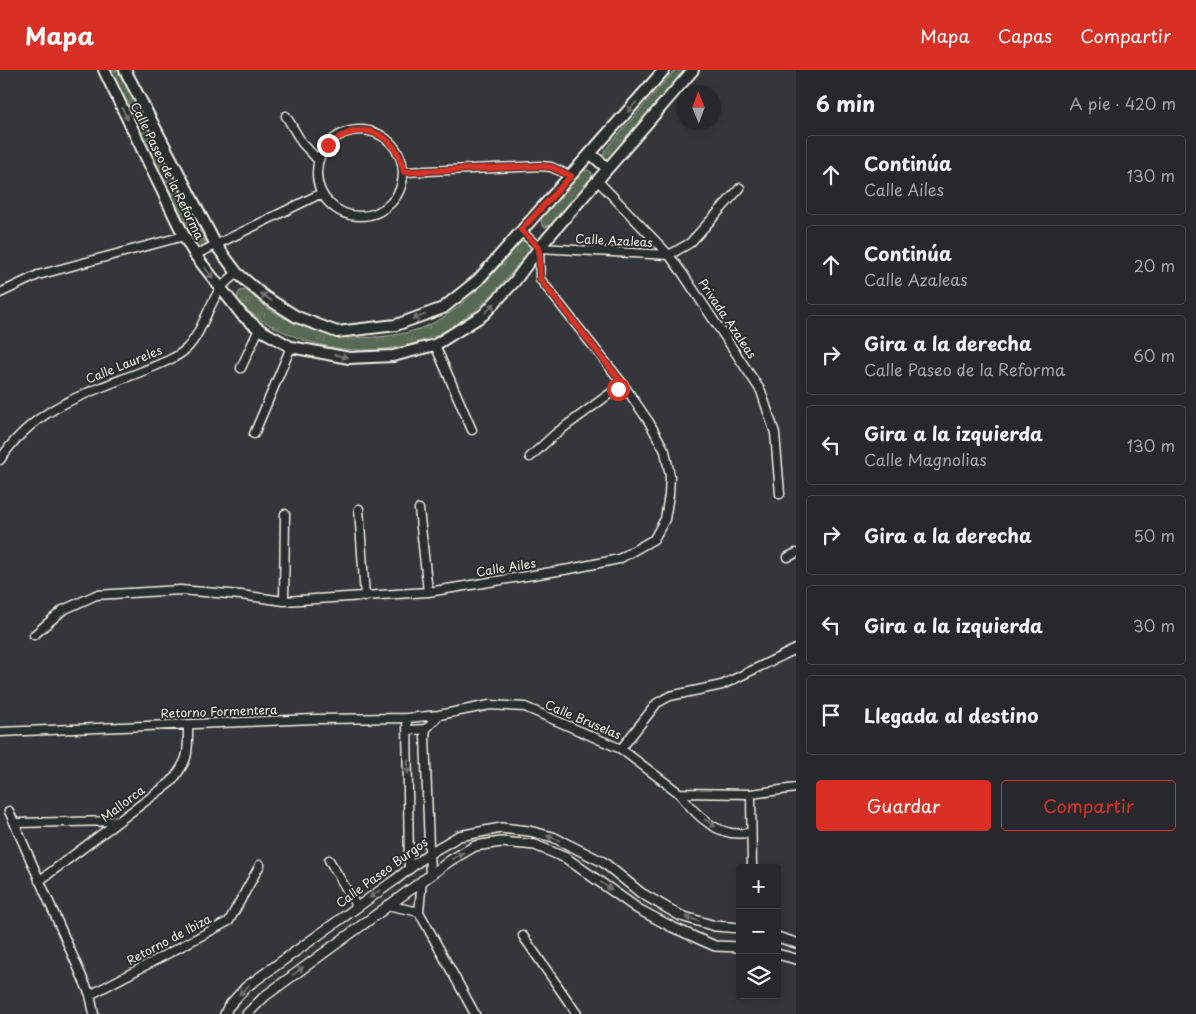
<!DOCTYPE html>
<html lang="es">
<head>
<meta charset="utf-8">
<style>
	:root { --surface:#28282c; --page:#303034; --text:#f1f3f6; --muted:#a5a6a9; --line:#444448; --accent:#d93025 }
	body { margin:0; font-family:"Playpen Sans",sans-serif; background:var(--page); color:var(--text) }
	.controls { position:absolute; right:15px; bottom:15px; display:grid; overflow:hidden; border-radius:5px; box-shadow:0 2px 8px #0003 }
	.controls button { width:45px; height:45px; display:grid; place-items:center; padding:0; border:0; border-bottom:1px solid var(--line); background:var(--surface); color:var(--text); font:25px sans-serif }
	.compass { position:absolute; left:676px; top:15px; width:45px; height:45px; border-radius:50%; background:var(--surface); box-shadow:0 2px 8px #0003; rotate:359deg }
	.stop { position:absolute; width:15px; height:15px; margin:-11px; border:4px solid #d93025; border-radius:50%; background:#fff }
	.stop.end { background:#d93025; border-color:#fff; box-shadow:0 1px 5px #0008 }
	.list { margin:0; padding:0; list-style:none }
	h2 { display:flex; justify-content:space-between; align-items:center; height:65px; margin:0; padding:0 20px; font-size:21px }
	h2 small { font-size:16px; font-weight:400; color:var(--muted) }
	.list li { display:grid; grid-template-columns:32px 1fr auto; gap:15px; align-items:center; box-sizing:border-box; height:80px; margin:0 10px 10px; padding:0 10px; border:1px solid var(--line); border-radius:5px }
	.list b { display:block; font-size:19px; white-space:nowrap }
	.list p { margin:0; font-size:16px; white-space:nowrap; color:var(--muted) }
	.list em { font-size:16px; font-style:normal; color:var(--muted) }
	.actions { display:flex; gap:10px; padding:15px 20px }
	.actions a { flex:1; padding:11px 0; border:1px solid var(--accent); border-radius:5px; text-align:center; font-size:18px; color:var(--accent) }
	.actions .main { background:var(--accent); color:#fff }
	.icon { flex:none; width:28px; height:28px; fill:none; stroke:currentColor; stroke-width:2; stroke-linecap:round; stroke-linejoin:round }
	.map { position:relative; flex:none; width:796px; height:944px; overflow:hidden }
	header { display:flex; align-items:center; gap:30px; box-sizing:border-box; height:70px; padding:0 25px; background:var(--accent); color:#fff }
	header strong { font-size:24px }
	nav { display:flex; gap:28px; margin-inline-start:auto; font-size:18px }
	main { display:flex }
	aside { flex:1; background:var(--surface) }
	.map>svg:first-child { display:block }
	.grass { fill:url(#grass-tufts); stroke:#a6ae9e }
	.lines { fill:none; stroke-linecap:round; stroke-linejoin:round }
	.minor-casing { stroke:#f4f1e8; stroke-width:11 }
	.tertiary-casing { stroke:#f4f1e8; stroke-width:12 }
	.secondary-casing { stroke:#f4f1e8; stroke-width:14 }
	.minor { stroke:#2a2d2e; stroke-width:8 }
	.tertiary { stroke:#2a2d2e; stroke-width:9 }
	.secondary { stroke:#2a2d2e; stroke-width:10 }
	.oneway { fill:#71726f }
	.route { stroke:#d93025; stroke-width:6 }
	.labels { text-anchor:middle; stroke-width:4; stroke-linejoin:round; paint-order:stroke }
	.street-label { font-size:12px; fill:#f4f1e8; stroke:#2a2d2e }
</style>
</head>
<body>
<header>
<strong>Mapa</strong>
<nav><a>Mapa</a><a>Capas</a><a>Compartir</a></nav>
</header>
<main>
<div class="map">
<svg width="796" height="944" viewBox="0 0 796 944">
	<defs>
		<pattern id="grass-tufts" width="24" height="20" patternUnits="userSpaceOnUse" patternTransform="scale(1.25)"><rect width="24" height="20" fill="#596a54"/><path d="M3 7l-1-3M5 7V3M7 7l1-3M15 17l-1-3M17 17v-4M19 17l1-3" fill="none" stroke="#71806d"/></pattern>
	</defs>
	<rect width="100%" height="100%" fill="#35363a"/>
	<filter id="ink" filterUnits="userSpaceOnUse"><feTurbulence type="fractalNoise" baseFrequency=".02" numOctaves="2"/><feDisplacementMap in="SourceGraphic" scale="10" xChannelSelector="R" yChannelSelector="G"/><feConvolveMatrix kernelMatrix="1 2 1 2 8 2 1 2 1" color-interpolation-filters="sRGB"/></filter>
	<g filter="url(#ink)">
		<path class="grass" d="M 106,0 L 120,0 L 206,173 L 204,176 L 194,178 Z
			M 675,0 L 692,0 L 610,92 L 604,89 L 604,81 Z
			M 584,100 L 588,100 L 592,103 L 591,110 L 551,155 L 545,157 L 542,155 L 541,148 Z
			M 524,171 L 530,175 L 530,181 C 510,204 490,231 464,249 C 412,287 341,289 284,262 C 271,256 239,239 237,226 L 240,221 L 245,220 C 251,224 255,228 260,232 C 270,240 281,247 293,252 C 338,273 405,274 447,245 C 476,225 498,198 521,172 Z"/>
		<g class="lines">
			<defs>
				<path id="minor" d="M 286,46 L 302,73 L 318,90
					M317 103a43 43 0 1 1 86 0a43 43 0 1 1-86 0Z
					M 404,102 L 541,96 L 551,97 L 571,106
					M 597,110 L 669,185 L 683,204 L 761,321 L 775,363 L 780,424
					M 521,161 L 539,178 L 669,185
					M 195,185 L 322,123
					M 669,185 L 690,173 L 740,118
					M 0,223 L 38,205 L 184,166
					M 435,275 L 472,360
					M 241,298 L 259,259
					M 254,364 L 291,277
					M 530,387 L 555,364 L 623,314
					M 0,390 C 34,337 88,323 143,301 C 157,295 176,289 187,278 C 202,263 208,235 221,218 C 225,212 232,207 237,203
					M 359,439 L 365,527
					M 419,439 L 428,522
					M 788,487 L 796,483
					M 284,531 L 285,444
					M 34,565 L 63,540 L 96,525 L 180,520 L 241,525 L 284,531 L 428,522 L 570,499 L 619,489 L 654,469 L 665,449 L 669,425 L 670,406 L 665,381 L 649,352 L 623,314 L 540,209 L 539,178
					M 407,648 L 409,798
					M 408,660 L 426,659
					M 0,662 L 314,649 L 407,648 L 439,645 L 490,635 L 525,637 L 621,679 L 679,723 L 751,724 L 796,718
					M 621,679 L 657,633 L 670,626 L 722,615 L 796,579
					M 679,723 C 692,740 709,759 731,763 C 738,764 745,763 751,763
					M 751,724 L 752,798
					M 9,741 L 90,925 L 94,944
					M 15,753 L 119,751
					M 329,790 L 357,837
					M 430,805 L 425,666 L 426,659 L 439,645
					M 422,810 L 419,842 L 475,944
					M 39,811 L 171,712 C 190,688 188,684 188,655
					M 387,835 L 419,842
					M 523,866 L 577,944
					M 90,925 L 229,851 L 260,795"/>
				<path id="tertiary" d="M 777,867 L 796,873
					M 777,884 L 796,889
					M 225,944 L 228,937 L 246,917 L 395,810 L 428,784 L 459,766 L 501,758 L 529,761 L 553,767 L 603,792 L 641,823 L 681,846 L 715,856 L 740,858
					M 247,944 L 265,926 L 451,790 L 475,776 L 501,772 L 535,775 L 566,788 L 638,839 L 672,857 L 715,876 L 740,877"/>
				<path id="secondary" d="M 104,0 L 184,166 L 195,185 L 242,245 L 259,259 L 291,277 L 349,288 L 393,286 L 435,275 L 483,245 L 515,211 L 539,178 L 693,0
					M 125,0 L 216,175 L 237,203 L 265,227 L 297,247 L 337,262 L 396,255 L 443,238 L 478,210 L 664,0
					M 591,84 L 607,98"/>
			</defs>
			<use href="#minor" class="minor-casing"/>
			<use href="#tertiary" class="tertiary-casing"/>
			<use href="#secondary" class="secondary-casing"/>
			<use href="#minor" class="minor"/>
			<use href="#tertiary" class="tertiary"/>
			<use href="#secondary" class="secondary"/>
		</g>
		<defs><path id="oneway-solid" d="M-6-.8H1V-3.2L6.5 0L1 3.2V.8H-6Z" transform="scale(1.25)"/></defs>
		<g class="oneway">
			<use href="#oneway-solid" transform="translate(632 37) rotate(131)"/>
			<use href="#oneway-solid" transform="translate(125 44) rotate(65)"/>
			<use href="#oneway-solid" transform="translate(209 203) rotate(53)"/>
			<use href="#oneway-solid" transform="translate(266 227) rotate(-144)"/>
			<use href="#oneway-solid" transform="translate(490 238) rotate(-46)"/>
			<use href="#oneway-solid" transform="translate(419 247) rotate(160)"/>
			<use href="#oneway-solid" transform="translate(341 286) rotate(11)"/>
			<use href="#oneway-solid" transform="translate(408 697) rotate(89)"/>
			<use href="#oneway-solid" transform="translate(710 753) rotate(34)"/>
			<use href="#oneway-solid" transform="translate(553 768) rotate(-160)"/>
			<use href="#oneway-solid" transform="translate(458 786) rotate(-29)"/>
			<use href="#oneway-solid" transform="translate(606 816) rotate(35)"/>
			<use href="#oneway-solid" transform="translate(375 824) rotate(144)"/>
			<use href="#oneway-solid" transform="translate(692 849) rotate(-163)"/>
			<use href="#oneway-solid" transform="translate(298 901) rotate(-37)"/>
			<use href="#oneway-solid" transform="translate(244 920) rotate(136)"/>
		</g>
	</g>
	<g class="lines" filter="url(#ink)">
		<path class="route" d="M 328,75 C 360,48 396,61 404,102 L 540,96 L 551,97 L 571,106 L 521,160 L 539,178 L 540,209 L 623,314 L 618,319"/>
	</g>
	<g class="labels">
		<g class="street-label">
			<text transform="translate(167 101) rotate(64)" y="4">Calle Paseo de la Reforma</text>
			<text transform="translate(614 171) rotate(3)" y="4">Calle Azaleas</text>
			<text transform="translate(727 249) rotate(56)" y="4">Privada Azaleas</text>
			<text transform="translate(124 295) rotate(-22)" y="4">Calle Laureles</text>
			<text transform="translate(506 498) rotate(-9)" y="4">Calle Ailes</text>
			<text transform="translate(219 642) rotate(-2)" y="4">Retorno Formentera</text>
			<text transform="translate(583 650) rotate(23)" y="4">Calle Bruselas</text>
			<text transform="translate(123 734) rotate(-37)" y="4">Mallorca</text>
			<text transform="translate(382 803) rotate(-36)" y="4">Calle Paseo Burgos</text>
			<text transform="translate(169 870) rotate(-28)" y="4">Retorno de Ibiza</text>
		</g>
	</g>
</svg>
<div class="controls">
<button>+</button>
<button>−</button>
<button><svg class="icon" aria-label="layers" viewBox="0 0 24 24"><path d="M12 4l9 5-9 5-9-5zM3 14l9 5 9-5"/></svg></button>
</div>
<svg class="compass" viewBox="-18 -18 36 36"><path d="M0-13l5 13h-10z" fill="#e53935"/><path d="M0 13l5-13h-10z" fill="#a5a6a9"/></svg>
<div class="stop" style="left:618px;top:319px"></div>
<div class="stop end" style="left:328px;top:75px"></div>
</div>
<aside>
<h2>6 min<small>A pie · 420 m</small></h2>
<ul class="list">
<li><svg class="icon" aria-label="ahead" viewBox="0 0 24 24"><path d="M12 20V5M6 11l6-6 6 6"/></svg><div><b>Continúa</b><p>Calle Ailes</p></div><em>130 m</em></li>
<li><svg class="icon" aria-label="ahead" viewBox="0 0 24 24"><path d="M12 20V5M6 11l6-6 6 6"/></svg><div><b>Continúa</b><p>Calle Azaleas</p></div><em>20 m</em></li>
<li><svg class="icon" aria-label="right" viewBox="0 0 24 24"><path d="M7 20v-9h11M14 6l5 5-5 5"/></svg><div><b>Gira a la derecha</b><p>Calle Paseo de la Reforma</p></div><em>60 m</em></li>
<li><svg class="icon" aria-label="left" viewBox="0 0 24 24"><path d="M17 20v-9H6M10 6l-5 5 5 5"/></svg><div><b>Gira a la izquierda</b><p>Calle Magnolias</p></div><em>130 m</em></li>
<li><svg class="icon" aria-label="right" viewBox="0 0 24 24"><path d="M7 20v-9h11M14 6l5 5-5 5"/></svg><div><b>Gira a la derecha</b></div><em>50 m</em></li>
<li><svg class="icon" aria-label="left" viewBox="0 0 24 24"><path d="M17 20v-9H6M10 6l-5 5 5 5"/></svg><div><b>Gira a la izquierda</b></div><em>30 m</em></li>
<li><svg class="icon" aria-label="arrive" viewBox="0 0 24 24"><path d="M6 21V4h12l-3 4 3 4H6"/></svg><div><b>Llegada al destino</b></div></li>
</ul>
<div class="actions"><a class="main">Guardar</a><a>Compartir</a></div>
</aside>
</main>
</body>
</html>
